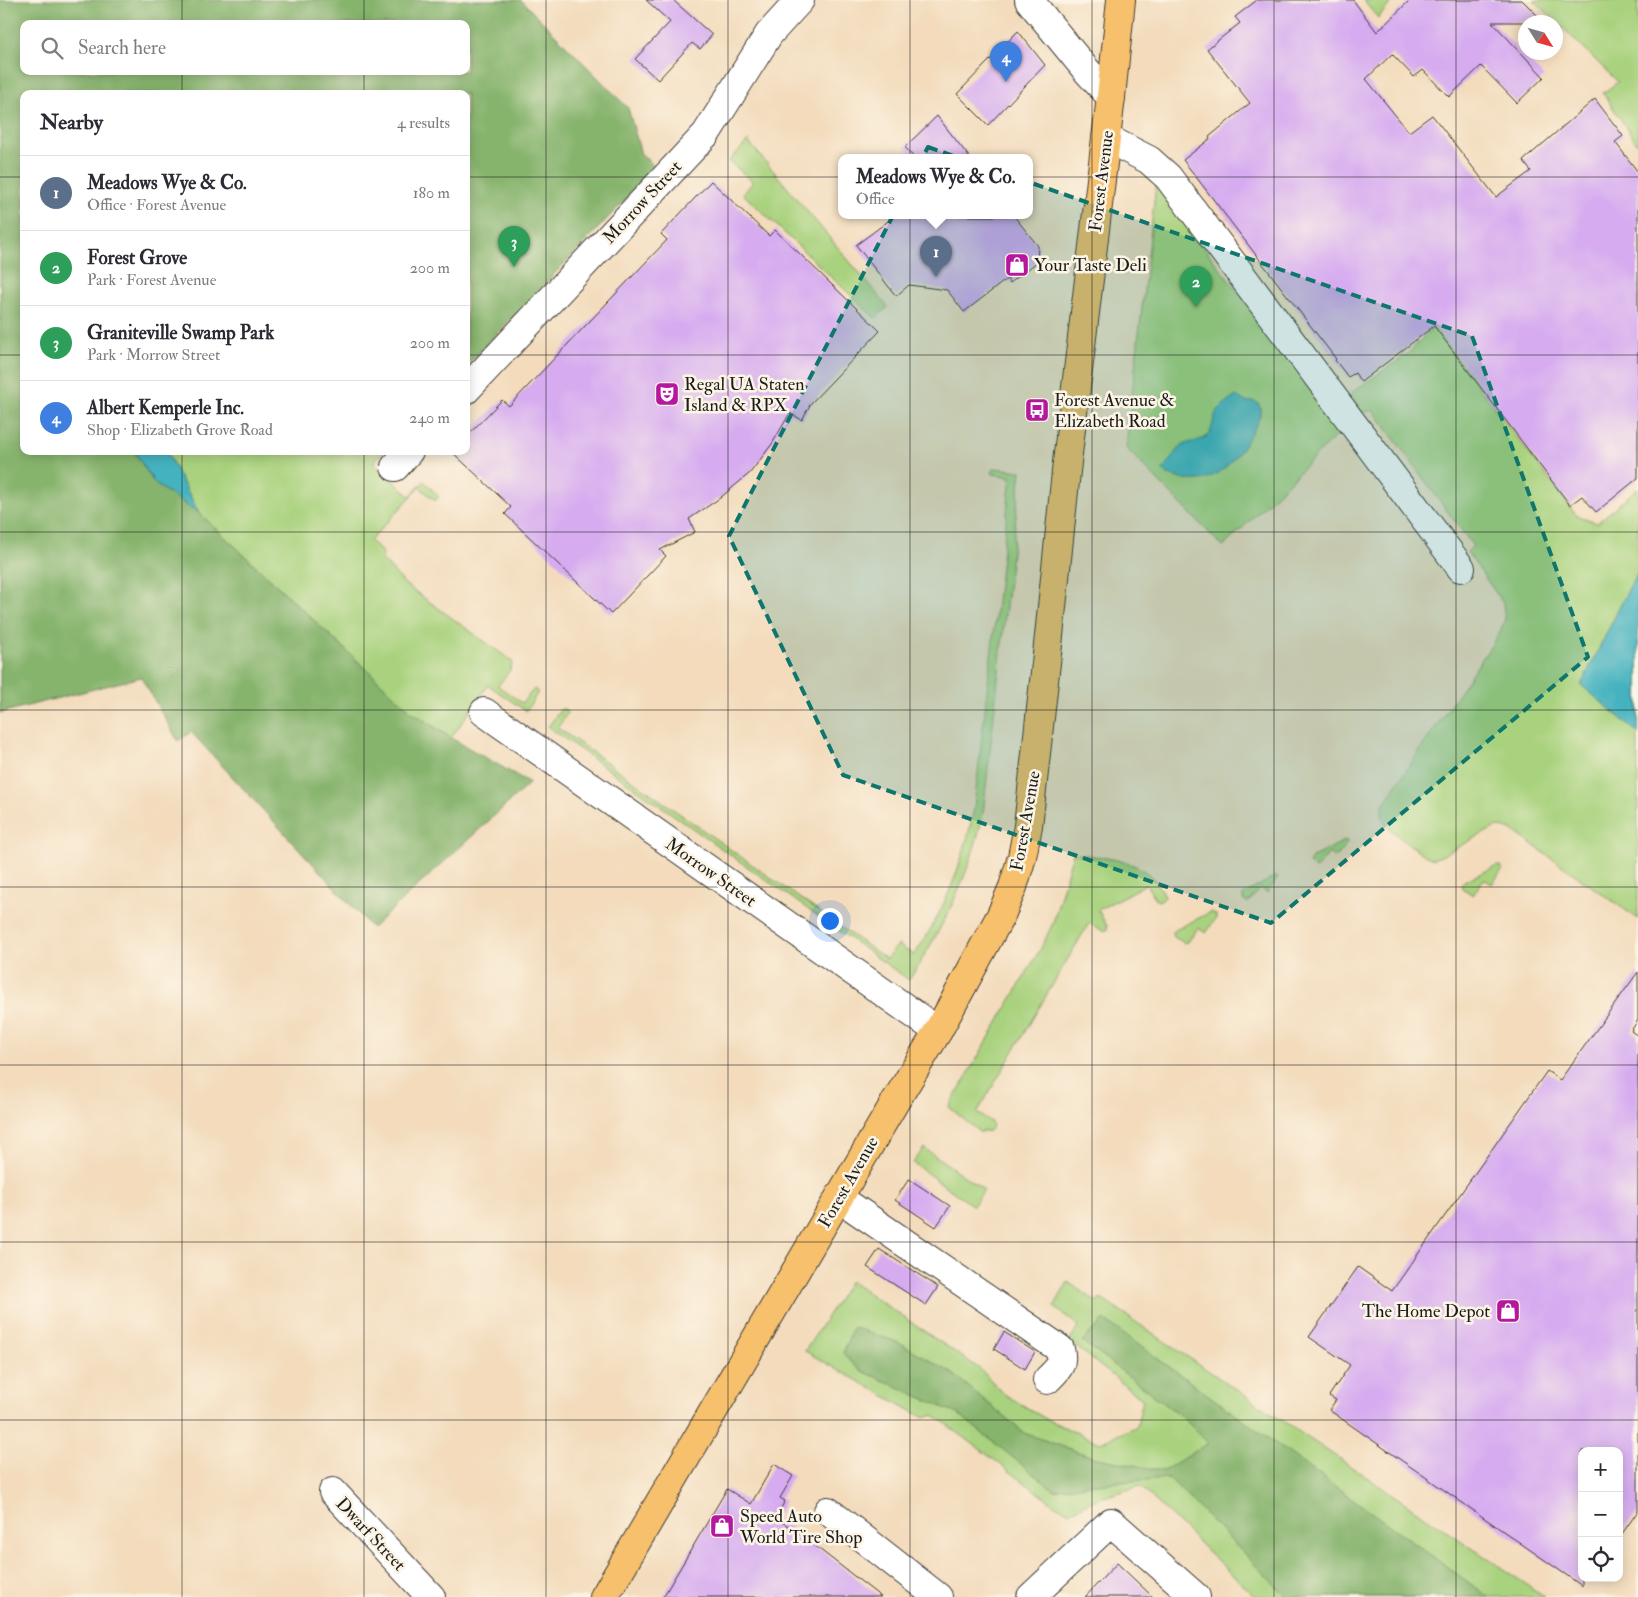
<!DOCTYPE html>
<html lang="en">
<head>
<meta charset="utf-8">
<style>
	:root { --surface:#fff; --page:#f2f2f3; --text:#2b2b33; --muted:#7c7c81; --line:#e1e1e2; --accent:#b5179e }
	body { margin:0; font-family:"IM FELL Double Pica",serif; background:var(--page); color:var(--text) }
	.controls { position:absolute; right:15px; bottom:15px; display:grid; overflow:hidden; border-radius:10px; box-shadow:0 2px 12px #0003 }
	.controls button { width:45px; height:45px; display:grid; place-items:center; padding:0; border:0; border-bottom:1px solid var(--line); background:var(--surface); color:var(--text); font:25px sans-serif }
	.compass { position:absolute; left:1518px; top:15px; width:45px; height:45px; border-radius:50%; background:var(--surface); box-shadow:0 2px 12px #0003; rotate:127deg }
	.you { position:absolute; left:829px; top:920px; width:18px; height:18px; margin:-12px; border:4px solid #fff; border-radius:50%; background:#1a73e8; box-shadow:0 0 0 8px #1a73e833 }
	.badge { display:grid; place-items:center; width:32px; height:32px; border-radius:50%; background:var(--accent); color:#fff; font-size:16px; font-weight:700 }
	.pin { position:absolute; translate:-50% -41px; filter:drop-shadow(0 1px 2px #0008) }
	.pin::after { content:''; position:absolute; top:26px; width:18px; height:15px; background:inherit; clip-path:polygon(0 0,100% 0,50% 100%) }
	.popup { position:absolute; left:838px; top:154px; width:195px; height:65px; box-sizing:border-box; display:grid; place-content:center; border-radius:10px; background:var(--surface); filter:drop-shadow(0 1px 4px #0005); font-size:16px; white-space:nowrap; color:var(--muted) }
	.popup b { font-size:19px; color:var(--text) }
	.popup::after { content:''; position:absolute; left:50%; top:100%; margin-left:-10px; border:10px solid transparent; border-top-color:var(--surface) }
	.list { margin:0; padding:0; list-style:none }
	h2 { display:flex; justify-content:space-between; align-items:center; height:65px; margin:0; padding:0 20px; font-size:21px }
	h2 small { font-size:16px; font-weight:400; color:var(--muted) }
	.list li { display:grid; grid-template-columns:32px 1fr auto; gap:15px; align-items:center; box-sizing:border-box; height:75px; padding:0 20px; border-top:1px solid var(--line) }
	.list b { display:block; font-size:19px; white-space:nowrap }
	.list p { margin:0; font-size:16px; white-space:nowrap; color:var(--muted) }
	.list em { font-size:16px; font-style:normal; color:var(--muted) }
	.icon { flex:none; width:28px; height:28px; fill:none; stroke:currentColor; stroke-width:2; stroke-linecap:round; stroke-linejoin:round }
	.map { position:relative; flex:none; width:1638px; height:1597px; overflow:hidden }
	.search { position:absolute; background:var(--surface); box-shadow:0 2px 12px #0003; left:20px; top:20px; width:450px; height:55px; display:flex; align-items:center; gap:12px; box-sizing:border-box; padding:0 18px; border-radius:10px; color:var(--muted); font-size:19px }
	.panel { position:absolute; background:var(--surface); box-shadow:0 2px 12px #0003; left:20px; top:90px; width:450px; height:365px; border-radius:10px }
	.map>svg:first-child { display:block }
	.green { fill:#a9d27e; stroke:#62774d }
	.forest { fill:#86b46d; stroke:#516844; fill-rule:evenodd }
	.water { fill:#45b2c0; stroke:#30676e }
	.building { fill:#d6abf0 }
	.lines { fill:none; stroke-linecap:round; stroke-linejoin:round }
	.minor-casing { stroke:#3c3934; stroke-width:30 }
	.major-casing { stroke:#3c3934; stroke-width:30 }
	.minor { stroke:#fff; stroke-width:28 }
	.major { stroke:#f7c06c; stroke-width:28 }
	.marked { fill:#0f766e; fill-opacity:0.2; stroke:#0f766e; stroke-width:4; stroke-dasharray:10 6; stroke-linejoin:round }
	.grid { fill:none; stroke:#1c1c1c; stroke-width:1; stroke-opacity:0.55 }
	.labels { text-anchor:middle; stroke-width:5; stroke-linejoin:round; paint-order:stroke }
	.street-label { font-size:18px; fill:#1c1c1c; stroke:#fcf5e5 }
	.poi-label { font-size:18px; fill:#1c1c1c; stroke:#fcf5e5; text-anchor:start }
</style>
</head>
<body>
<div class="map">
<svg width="1638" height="1597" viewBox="0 0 1638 1597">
	<rect width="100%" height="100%" fill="#fcf5e5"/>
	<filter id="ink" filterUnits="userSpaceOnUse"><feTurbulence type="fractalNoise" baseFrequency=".02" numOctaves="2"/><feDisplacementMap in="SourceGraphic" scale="10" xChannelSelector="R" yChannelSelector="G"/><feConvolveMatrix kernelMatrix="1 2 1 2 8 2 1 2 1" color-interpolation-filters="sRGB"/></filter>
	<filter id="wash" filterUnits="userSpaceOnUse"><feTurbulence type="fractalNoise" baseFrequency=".0096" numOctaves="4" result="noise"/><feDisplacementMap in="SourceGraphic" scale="20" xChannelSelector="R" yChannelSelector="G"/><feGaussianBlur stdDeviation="1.12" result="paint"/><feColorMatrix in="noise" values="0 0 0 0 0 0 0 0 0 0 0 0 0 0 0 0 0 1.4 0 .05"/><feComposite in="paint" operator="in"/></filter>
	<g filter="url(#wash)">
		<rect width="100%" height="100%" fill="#f3dbbc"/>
		<path class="green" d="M 1364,0 L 1391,0 L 1391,3 L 1378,18 Z
			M 1534,0 L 1638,0 L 1638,145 L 1603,93 L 1618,82 Z
			M 748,141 L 888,307 L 875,318 L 743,194 L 753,182 L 729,161 Z
			M 1156,185 L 1343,429 L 1223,547 L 1126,448 Z
			M 1433,327 L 1576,515 L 1597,523 L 1638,488 L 1638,919 L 1513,831 L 1506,828 L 1496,827 L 1441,856 L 1433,859 L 1426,856 C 1415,848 1387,831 1383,819 C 1381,814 1383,808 1384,803 L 1499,634 L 1505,620 L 1503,603 L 1467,552 L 1473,546 L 1373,410 L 1361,413 L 1351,393 L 1409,353 Z
			M 166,451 L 384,451 L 373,463 L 410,496 L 424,481 L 439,497 L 436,500 L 434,500 L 420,487 L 370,541 L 382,552 L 383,555 L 382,559 L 406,585 L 513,662 L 510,670 L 498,686 L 522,703 L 534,689 L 537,691 L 537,694 L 526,711 L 488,685 L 451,738 L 412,712 L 199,513 Z
			M 994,468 L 1021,471 L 983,814 C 969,878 944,926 909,980 L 548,727 L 561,709 L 565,709 L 567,713 L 558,728 L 886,959 L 898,945 L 914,955 C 945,911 964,861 974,808 L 1011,477 L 993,474 L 992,471 Z
			M 1346,840 L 1347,843 L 1336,858 L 1329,853 L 1317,868 L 1315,869 L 1309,863 L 1313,857 Z
			M 1073,853 C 1101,858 1141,858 1157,884 C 1160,888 1163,892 1164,898 L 1158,901 L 1155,899 L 1146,884 L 1098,910 L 1107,926 L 1107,930 L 1103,931 L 1089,923 L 977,1113 L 990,1121 L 993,1126 L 989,1131 L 979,1132 L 949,1107 L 1041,948 L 1053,923 Z
			M 1497,866 L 1501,867 L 1503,869 L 1492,884 L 1484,879 L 1473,895 L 1462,888 L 1461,885 L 1464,881 Z
			M 1276,876 L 1278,878 L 1267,893 L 1260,888 L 1249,902 L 1247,903 L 1243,900 L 1243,895 L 1246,893 Z
			M 1211,912 L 1216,915 L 1216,918 L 1206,933 L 1198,928 L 1188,942 L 1185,943 L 1174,937 L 1173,932 L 1177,929 Z
			M 924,1148 L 984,1190 L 973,1206 L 913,1163 Z
			M 850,1281 L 980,1369 L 1004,1394 L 1046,1419 L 1100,1443 L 1137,1426 L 1143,1400 L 1069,1341 L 1079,1326 L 1054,1307 L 1068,1282 L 1097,1302 L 1100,1298 L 1545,1597 L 1255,1597 L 1140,1486 L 1094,1500 L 1070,1512 L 1055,1505 L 934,1415 L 924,1418 L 805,1351 Z"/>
		<path class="forest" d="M 0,0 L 521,0 L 628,108 L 641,154 L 656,168 L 466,366 L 466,94 L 24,94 L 24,451 L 134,451 L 155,484 L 199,513 L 412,712 L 451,738 L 530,783 L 372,928 L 191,732 L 178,741 L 141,677 L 0,713 ZM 24,24 L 466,24 L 466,71 L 24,71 Z
			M 1104,1320 L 1489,1597 L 1287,1597 L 1169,1478 L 1085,1485 L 1054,1490 L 958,1414 L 858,1369 L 843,1353 L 853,1327 L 900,1343 L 952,1373 L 1024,1433 L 1093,1457 L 1163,1471 L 1208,1443 L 1181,1416 L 1082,1341 Z"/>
		<path class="water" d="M 1236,396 L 1246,402 L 1253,401 L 1259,404 C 1263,415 1257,424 1251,433 C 1237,459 1215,487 1183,479 C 1174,477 1169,476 1162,470 C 1170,463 1173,452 1182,446 C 1188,441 1200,442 1207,436 C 1214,429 1212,418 1217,411 C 1222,405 1230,400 1236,396 Z
			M 134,451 L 166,451 L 199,513 L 155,484 Z
			M 1638,573 L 1638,733 L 1581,685 L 1630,586 Z"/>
		<g id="blocks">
			<path class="building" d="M 646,0 L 673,0 L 712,35 L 700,49 L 692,43 L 658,80 L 635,59 L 670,22 Z
				M 1257,0 L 1353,0 L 1377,32 L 1410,0 L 1522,0 L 1544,22 L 1492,22 L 1544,77 L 1517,103 L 1481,66 L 1449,97 L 1423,70 L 1414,77 L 1392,54 L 1366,79 L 1409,132 L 1432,115 L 1496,197 L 1531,171 L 1523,161 L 1595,99 L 1623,136 L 1615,142 L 1638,172 L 1638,478 L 1596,512 L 1582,496 L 1570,505 L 1434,326 L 1361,382 L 1355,373 L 1348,377 L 1335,360 L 1336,359 L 1183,160 L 1210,139 L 1209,137 L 1250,103 L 1207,49 L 1240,23 L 1235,17 Z
				M 1018,31 L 1045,65 L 988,125 L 957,94 Z
				M 937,116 L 970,158 L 914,158 L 905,147 Z
				M 711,181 L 769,236 L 775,230 L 880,331 L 811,403 L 802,420 L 790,413 L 772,444 L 750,473 L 720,498 L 689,519 L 695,532 L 660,550 L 666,556 L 611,614 L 505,514 L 511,507 L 451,451 L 466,451 L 466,437 L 502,400 L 509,406 L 667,240 L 661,234 Z
				M 895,216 L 1014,216 L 1038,246 L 1037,262 L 1010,283 L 1007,279 L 964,312 L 947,290 L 909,285 L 896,296 L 856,245 Z
				M 1638,972 L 1638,1020 L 1631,1031 L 1638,1036 L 1638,1511 L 1619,1538 L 1619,1451 L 1582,1451 L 1582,1586 L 1329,1410 L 1336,1400 L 1329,1396 L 1350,1365 L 1309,1337 L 1358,1267 L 1392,1291 L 1547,1071 L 1560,1080 Z
				M 909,1179 L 950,1206 L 936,1227 L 895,1200 Z
				M 879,1249 L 938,1287 L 926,1305 L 867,1267 Z
				M 1004,1332 L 1035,1352 L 1025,1369 L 994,1349 Z
				M 774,1464 L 793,1476 L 780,1498 L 785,1501 L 775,1518 L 792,1528 L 881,1597 L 663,1597 L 727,1489 L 751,1504 Z
				M 1117,1563 L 1153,1597 L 1085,1597 Z"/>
		</g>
	</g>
	<g filter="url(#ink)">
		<use href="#blocks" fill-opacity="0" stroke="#3c3934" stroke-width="1"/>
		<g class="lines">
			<defs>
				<path id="minor" d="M 1029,0 L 1087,71 L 1111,97
					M 1106,138 L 1149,160 L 1168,177 L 1461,568
					M 466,390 L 706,134 L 769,34 L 800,0
					M 395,467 L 409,451
					M 484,712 L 938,1031
					M 839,1198 L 1060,1349 C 1064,1365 1058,1369 1047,1380
					M 333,1492 L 431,1597
					M 828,1511 L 938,1597
					M 1031,1597 L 1111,1522 L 1196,1597"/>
				<path id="major" d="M 604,1597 L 895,1102 L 938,1031 L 1001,915 L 1013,887 L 1022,857 L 1028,826 L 1049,636 L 1067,462 L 1111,97 L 1121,0"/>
			</defs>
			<use href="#minor" class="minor-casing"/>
			<use href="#major" class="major-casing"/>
			<use href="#minor" class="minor"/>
			<use href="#major" class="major"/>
		</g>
	</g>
	<path class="marked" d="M 928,147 L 1472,336 L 1588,657 L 1271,923 L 843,775 L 729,536 Z"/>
	<path class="grid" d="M 182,0 L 182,24M 364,0 L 364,24M 546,0 L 546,1597M 728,0 L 728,1597M 910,0 L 910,1597M 1092,0 L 1092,1597M 1274,0 L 1274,1597M 1456,0 L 1456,1597M 182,71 L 182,94M 364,71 L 364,94M 0,177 L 24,177M 466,177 L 1638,177M 0,355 L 24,355M 466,355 L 1638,355M 182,451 L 182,1597M 364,451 L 364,1597M 0,532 L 1638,532M 0,710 L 1638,710M 0,887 L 1638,887M 0,1065 L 1638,1065M 0,1242 L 1638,1242M 0,1420 L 1638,1420"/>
	<defs>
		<symbol id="shop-square" viewBox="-11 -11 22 22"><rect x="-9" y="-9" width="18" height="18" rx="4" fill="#b5179e" stroke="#fcf5e5"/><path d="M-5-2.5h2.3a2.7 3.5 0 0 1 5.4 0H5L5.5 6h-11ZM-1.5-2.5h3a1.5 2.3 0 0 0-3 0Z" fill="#fff"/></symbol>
		<symbol id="theatre-square" viewBox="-11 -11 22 22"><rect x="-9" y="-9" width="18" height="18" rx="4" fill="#b5179e" stroke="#fcf5e5"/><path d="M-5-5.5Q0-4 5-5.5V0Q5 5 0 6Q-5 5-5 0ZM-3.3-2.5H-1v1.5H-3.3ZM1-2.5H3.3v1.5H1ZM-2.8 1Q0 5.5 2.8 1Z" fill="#fff"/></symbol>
		<symbol id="bus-square" viewBox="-11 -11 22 22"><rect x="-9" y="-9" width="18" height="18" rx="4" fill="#b5179e" stroke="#fcf5e5"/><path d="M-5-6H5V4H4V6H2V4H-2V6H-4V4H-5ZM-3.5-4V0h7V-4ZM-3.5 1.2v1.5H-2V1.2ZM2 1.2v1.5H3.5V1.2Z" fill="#fff"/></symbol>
	</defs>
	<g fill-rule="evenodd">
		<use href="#shop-square" x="1003" y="251" width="28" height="28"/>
		<use href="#theatre-square" x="653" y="380" width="28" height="28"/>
		<use href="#bus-square" x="1023" y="396" width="28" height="28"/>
		<use href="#shop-square" x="1494" y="1297" width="28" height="28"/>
		<use href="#shop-square" x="708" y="1512" width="28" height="28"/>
	</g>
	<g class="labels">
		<g class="street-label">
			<text transform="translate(1101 181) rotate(-83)" y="6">Forest Avenue</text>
			<text transform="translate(642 202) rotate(-47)" y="6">Morrow Street</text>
			<text transform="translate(1025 821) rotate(-80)" y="6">Forest Avenue</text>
			<text transform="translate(711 872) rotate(35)" y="6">Morrow Street</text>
			<text transform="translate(848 1182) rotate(-60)" y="6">Forest Avenue</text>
			<text transform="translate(371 1534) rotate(47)" y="6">Dwarf Street</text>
		</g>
		<g class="poi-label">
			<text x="1034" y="271">Your Taste Deli</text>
			<text x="684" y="390">Regal UA Staten<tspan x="684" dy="21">Island &amp; RPX</tspan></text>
			<text x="1054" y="406">Forest Avenue &amp;<tspan x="1054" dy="21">Elizabeth Road</tspan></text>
			<text x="1490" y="1317" text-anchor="end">The Home Depot</text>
			<text x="740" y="1522">Speed Auto<tspan x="740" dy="21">World Tire Shop</tspan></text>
		</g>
	</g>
</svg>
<div class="controls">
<button>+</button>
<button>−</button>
<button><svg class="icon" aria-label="locate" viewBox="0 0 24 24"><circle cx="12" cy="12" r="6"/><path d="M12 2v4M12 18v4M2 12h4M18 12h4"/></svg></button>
</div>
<svg class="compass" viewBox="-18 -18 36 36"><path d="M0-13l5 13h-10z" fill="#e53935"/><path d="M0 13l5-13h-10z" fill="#7c7c81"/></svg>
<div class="you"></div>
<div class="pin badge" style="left:936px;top:277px;background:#5c6f8a">1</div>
<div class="popup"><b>Meadows Wye &amp; Co.</b>Office</div>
<div class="pin badge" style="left:1196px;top:307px;background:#2e9e5b">2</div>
<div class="pin badge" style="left:514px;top:267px;background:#2e9e5b">3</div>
<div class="pin badge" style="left:1006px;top:82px;background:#3f7fe0">4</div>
<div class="search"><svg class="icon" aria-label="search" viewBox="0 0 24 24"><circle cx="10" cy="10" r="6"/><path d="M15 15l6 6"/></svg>Search here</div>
<section class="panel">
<h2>Nearby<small>4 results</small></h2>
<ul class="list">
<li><span class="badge" style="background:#5c6f8a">1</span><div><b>Meadows Wye &amp; Co.</b><p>Office · Forest Avenue</p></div><em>180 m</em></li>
<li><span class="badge" style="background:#2e9e5b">2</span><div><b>Forest Grove</b><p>Park · Forest Avenue</p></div><em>200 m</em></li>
<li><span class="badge" style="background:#2e9e5b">3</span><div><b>Graniteville Swamp Park</b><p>Park · Morrow Street</p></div><em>200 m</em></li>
<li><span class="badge" style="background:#3f7fe0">4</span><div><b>Albert Kemperle Inc.</b><p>Shop · Elizabeth Grove Road</p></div><em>240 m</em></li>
</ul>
</section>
</div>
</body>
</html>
